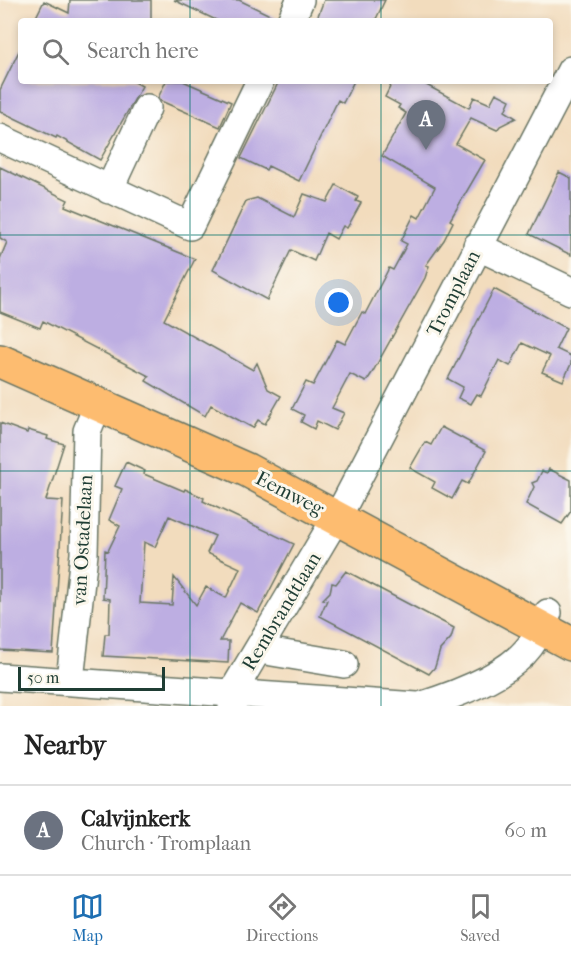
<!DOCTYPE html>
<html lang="en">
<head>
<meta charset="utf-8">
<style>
	:root { --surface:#fff; --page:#f6f6f6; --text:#222; --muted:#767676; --line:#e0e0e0; --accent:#1f6fb2 }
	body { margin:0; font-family:"IM FELL French Canon",serif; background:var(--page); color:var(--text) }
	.scale { position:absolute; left:18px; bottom:15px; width:147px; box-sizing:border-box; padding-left:6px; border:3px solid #1f3d34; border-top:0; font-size:16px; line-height:21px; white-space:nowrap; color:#1f3d34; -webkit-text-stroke:4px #fbf7ec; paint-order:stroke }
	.you { position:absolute; left:339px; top:303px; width:21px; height:21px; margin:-15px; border:4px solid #fff; border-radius:50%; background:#1a73e8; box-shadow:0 0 0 9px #1a73e833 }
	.badge { display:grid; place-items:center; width:39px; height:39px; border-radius:50%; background:var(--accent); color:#fff; font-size:20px; font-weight:700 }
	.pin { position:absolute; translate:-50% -50px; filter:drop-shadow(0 2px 3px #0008) }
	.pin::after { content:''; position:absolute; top:32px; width:21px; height:18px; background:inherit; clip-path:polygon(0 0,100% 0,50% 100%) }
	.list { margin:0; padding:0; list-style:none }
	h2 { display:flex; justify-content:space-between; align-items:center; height:78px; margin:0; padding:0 24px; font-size:26px }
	h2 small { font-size:20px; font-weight:400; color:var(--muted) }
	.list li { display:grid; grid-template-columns:39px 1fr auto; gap:18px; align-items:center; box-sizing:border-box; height:90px; padding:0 24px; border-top:2px solid var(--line) }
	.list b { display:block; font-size:22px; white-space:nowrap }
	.list p { margin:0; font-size:20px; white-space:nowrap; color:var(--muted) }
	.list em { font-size:20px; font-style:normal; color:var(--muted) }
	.icon { flex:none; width:33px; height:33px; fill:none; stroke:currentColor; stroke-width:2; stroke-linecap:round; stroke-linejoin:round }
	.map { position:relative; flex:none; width:571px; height:706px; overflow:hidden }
	.search { position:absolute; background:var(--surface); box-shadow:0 3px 9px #0003; left:18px; right:18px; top:18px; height:66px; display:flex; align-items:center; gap:15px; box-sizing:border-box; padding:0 21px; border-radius:6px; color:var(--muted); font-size:22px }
	.sheet { height:168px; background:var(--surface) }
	nav { display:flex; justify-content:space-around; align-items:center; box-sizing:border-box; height:84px; border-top:2px solid var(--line); background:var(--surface); font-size:16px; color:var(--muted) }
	nav a { display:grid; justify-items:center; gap:3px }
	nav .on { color:var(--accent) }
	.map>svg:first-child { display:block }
	.building { fill:#bdaee2; fill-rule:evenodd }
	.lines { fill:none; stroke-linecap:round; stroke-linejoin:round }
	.minor-casing { stroke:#697564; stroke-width:30 }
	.major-casing { stroke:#697564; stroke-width:36 }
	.minor { stroke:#fff; stroke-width:27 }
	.major { stroke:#fdbc70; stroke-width:33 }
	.grid { fill:none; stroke:#0f766e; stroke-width:1.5; stroke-opacity:0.55 }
	.labels { text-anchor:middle; stroke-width:6; stroke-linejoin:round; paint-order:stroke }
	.street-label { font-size:20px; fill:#1f3d34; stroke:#fbf7ec }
</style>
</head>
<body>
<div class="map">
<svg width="571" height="706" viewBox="0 0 571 706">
	<rect width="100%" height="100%" fill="#fbf7ec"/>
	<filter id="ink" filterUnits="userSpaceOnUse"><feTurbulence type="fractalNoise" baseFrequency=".0167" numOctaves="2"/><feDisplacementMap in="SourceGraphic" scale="12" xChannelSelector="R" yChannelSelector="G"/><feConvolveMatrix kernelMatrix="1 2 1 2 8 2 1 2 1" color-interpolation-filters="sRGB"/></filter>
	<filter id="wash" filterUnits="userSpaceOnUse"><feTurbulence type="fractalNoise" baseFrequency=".008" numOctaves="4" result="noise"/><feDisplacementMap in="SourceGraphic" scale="24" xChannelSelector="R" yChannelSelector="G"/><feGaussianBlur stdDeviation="1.35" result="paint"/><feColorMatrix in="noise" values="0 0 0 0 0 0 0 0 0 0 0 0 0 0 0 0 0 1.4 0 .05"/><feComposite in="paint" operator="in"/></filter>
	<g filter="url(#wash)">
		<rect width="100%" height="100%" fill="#f2dcbd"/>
		<g id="blocks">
			<path class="building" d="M 70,0 L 151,0 L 151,21 L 34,21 L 44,1 L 69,13 Z
				M 174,0 L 239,0 L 276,18 L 276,21 L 218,21 Z
				M 324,0 L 385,0 L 375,21 L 316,21 Z
				M 21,47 L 21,81 L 133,81 L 142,86 L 100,160 L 57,136 L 56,138 L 0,111 L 0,90 Z
				M 166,81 L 183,81 L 231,102 L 220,127 L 161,101 L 158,98 Z
				M 279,81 L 354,81 L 343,103 L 338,100 L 299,181 L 268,166 L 266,170 L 241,158 Z
				M 393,81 L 419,81 L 469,108 L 474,97 L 490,104 L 496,93 L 510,100 L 505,111 L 516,118 L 500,126 L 497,130 L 471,118 L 456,144 L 485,160 L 450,220 L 453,222 L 444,240 L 426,265 L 429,266 L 425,278 L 372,373 L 366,382 L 350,374 L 332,408 L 344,413 L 335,430 L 317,421 L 314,429 L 301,422 L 304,415 L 292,409 L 306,382 L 313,385 L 337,340 L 345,344 L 362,312 L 365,314 L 389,268 L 393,270 L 407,244 L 401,241 L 414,215 L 419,218 L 435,187 L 382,156 L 406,113 L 398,108 L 400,105 L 385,97 Z
				M 0,167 L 68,200 L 65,206 L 195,259 L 164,320 L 253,370 L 257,363 L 268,389 L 281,396 L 265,424 L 258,420 L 253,428 L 211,405 L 205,416 L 146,381 L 149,376 L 43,321 L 40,328 L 0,312 L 0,259 L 7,242 L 0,238 Z
				M 559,172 L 571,178 L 571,255 L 529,234 Z
				M 336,185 L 358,197 L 356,201 L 361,203 L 347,228 L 343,226 L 336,239 L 326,233 L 314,261 L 291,250 L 267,300 L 213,270 L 246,201 L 257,198 L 294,217 L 304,194 L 327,202 Z
				M 494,289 L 566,328 L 556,349 L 571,356 L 571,364 L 563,381 L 542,372 L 550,356 L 522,343 L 510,366 L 499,360 L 481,396 L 477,394 L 471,404 L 458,398 L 463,387 L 448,379 Z
				M 0,423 L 27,433 L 28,430 L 48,436 L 47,439 L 64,444 L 46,500 L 63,501 L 53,653 L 0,650 Z
				M 441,427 L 486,451 L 468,484 L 462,481 L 452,499 L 432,488 L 435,482 L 410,468 L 425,442 L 431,445 Z
				M 126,462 L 145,471 L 144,474 L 184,491 L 185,489 L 204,498 L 203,501 L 294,544 L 258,613 L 240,603 L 220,641 L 229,641 L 228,663 L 103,656 L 105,634 L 109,634 L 110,599 L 103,598 L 105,550 L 108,551 L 120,526 L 109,520 L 122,489 L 115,486 ZM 169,516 L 215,536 L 207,553 L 240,568 L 226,598 L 206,587 L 196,605 L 174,577 L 172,605 L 140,603 L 144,542 L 155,547 Z
				M 549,469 L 571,480 L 571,511 L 562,524 L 526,504 L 534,487 L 532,483 L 537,481 L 542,471 L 547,473 Z
				M 346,571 L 454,628 L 451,638 L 440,650 L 435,667 L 429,674 L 320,616 L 327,600 L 323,599 L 330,592 L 332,583 L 336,584 Z"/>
		</g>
	</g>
	<g filter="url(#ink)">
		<use href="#blocks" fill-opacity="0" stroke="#697564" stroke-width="1.5"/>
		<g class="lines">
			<defs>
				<path id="minor" d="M 291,21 L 300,0
					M 0,138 L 190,226 L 260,81
					M 109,190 L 147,108
					M 477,246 L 571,291
					M 260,650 L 344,664
					M 0,677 L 417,706
					M 70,680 L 84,554 L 87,431 L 99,402
					M 232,706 L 232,693 L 345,503 L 571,70
					M 420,706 C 455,695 508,676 530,646 C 537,636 542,624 548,613"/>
				<path id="major" d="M 0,361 L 247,470 L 571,644"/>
			</defs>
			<use href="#minor" class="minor-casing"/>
			<use href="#major" class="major-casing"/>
			<use href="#minor" class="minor"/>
			<use href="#major" class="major"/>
		</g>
	</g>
	<path class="grid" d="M 190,0 L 190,21M 381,0 L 381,21M 190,81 L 190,706M 381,81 L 381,706M 0,235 L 571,235M 0,471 L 571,471"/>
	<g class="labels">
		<g class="street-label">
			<text transform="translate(453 293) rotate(-63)" y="7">Tromplaan</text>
			<text transform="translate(290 493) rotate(27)" y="7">Eemweg</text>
			<text transform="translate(82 540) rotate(-87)" y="7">van Ostadelaan</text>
			<text transform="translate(281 611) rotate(-59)" y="7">Rembrandtlaan</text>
		</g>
	</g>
</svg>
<div class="scale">50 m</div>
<div class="you"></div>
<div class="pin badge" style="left:426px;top:150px;background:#6b7280">A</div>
<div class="search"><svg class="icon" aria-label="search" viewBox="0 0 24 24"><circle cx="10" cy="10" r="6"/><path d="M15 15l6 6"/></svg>Search here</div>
</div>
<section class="sheet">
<h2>Nearby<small></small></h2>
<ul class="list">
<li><span class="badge" style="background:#6b7280">A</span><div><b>Calvijnkerk</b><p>Church · Tromplaan</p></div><em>60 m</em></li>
</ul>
</section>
<nav>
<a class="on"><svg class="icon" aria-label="map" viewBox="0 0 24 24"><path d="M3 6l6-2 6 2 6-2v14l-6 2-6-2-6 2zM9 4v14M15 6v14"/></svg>Map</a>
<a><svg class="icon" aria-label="directions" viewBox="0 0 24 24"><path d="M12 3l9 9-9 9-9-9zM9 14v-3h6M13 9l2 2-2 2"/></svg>Directions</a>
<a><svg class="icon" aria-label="saved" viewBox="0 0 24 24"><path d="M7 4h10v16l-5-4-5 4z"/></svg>Saved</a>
</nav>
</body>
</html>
